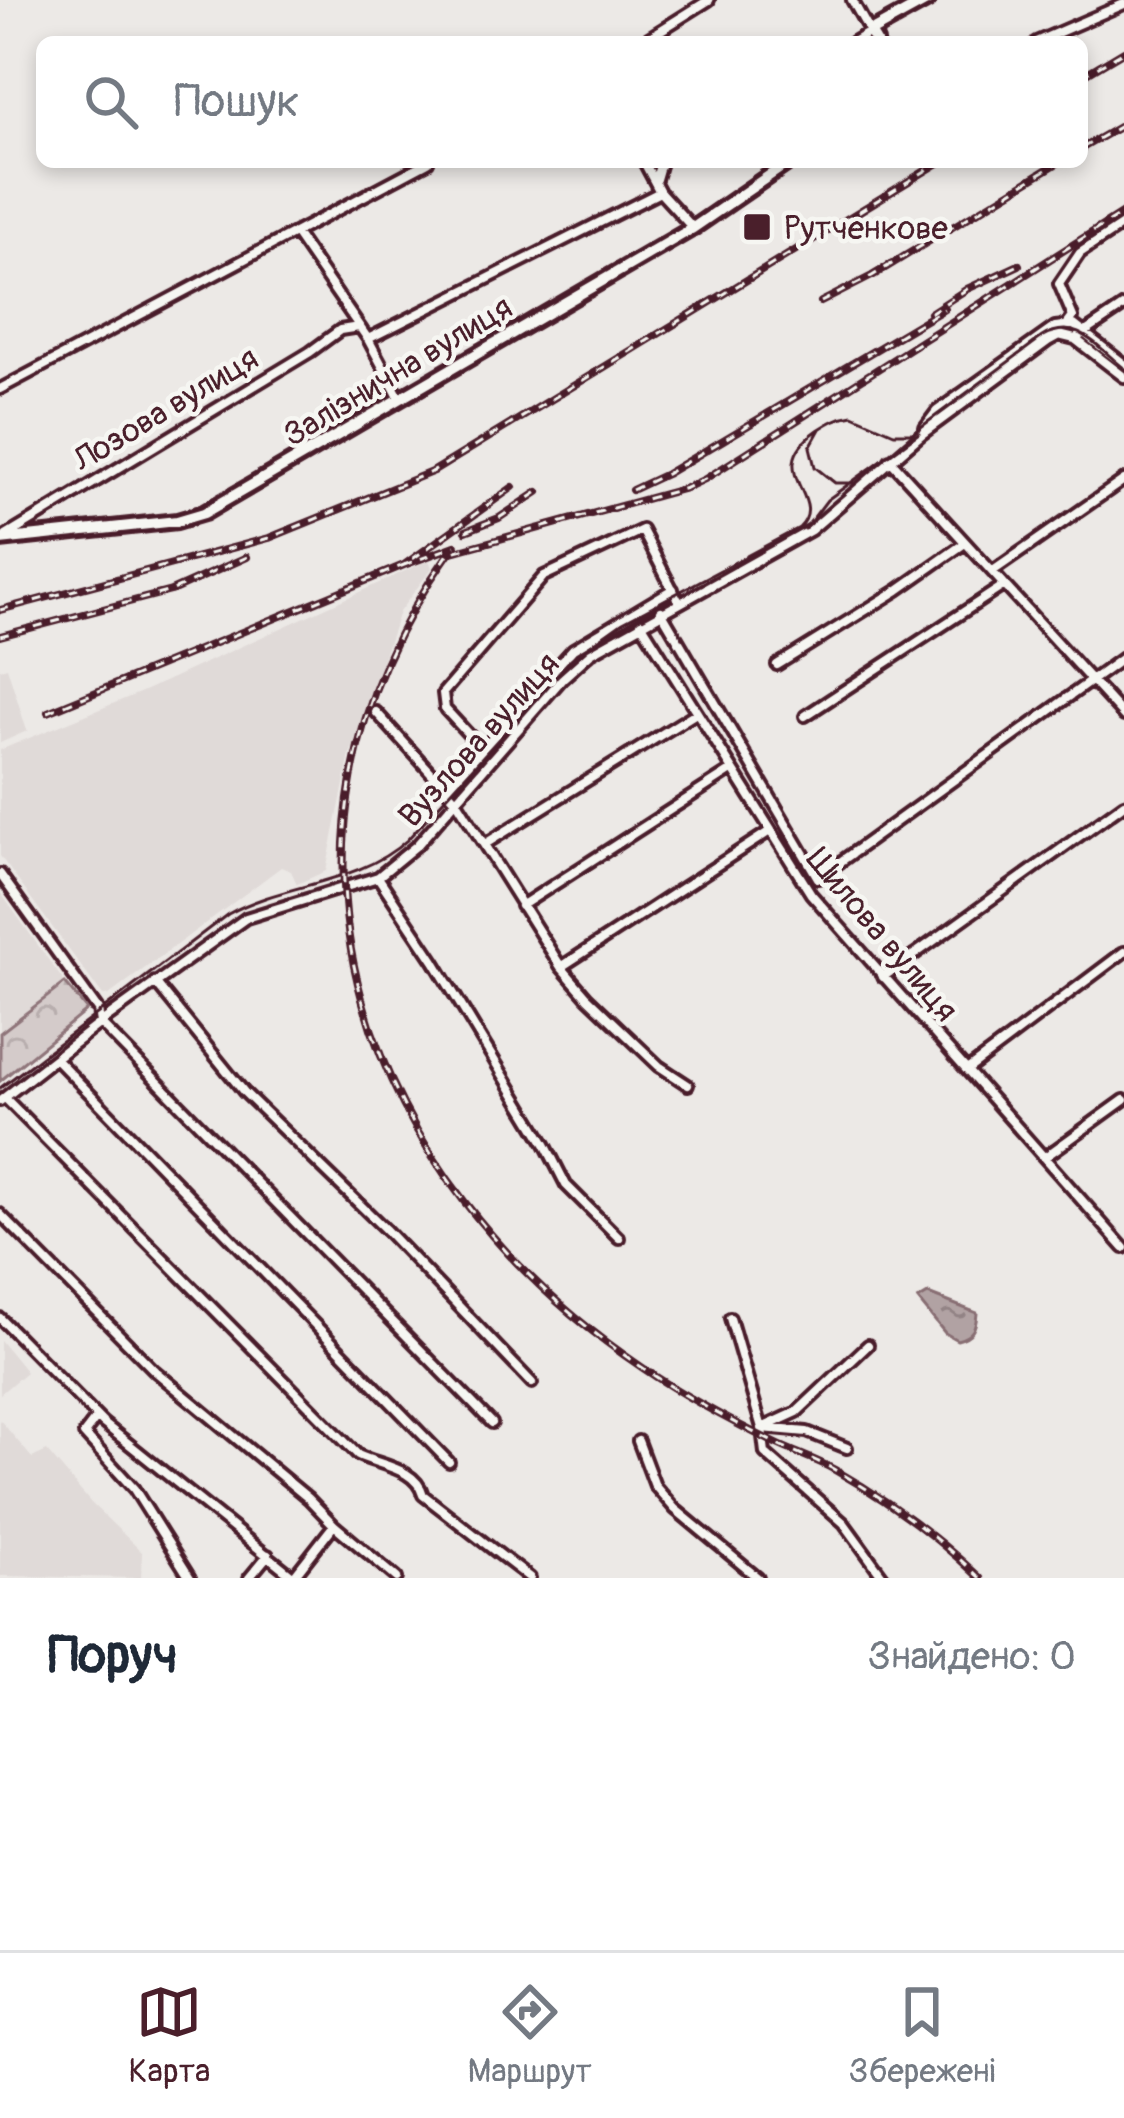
<!DOCTYPE html>
<html lang="uk">
<head>
<meta charset="utf-8">
<style>
	:root { --surface:#fff; --page:#f6f6f7; --text:#1f2937; --muted:#747a83; --line:#e0e1e3; --accent:#4a1f2b }
	body { margin:0; font-family:Pangolin,sans-serif; background:var(--page); color:var(--text) }
	.list { margin:0; padding:0; list-style:none }
	h2 { display:flex; justify-content:space-between; align-items:center; height:156px; margin:0; padding:0 48px; font-size:51px }
	h2 small { font-size:39px; font-weight:400; color:var(--muted) }
	.icon { flex:none; width:66px; height:66px; fill:none; stroke:currentColor; stroke-width:2; stroke-linecap:round; stroke-linejoin:round }
	.map { position:relative; flex:none; width:1124px; height:1578px; overflow:hidden }
	.search { position:absolute; background:var(--surface); box-shadow:0 6px 18px #0003; left:36px; right:36px; top:36px; height:132px; display:flex; align-items:center; gap:30px; box-sizing:border-box; padding:0 42px; border-radius:18px; color:var(--muted); font-size:45px }
	.sheet { height:372px; background:var(--surface) }
	nav { display:flex; justify-content:space-around; align-items:center; box-sizing:border-box; height:168px; border-top:3px solid var(--line); background:var(--surface); font-size:33px; color:var(--muted) }
	nav a { display:grid; justify-items:center; gap:6px }
	nav .on { color:var(--accent) }
	.map>svg:first-child { display:block }
	.built { fill:#e0dad8 }
	.forest { fill:url(#forest-crowns); stroke:#8f757a; stroke-width:3 }
	.water { fill:url(#water-ripples); stroke:#886e73; stroke-width:3 }
	.lines { fill:none; stroke-linecap:round; stroke-linejoin:round }
	.minor-casing { stroke:#4a1f2b; stroke-width:16 }
	.major-casing { stroke:#4a1f2b; stroke-width:20 }
	.minor { stroke:#f6f6f2; stroke-width:8 }
	.major { stroke:#f6f6f2; stroke-width:10 }
	.tram { stroke:#4a1f2b; stroke-width:3 }
	.rail-casing { stroke:#4a1f2b; stroke-width:8 }
	.rail { stroke:#f6f6f2; stroke-width:3; stroke-dasharray:9; stroke-linecap:butt }
	.poi-dot { fill:#4a1f2b; stroke:#f6f6f2; stroke-width:4.5 }
	.labels { text-anchor:middle; stroke-width:9; stroke-linejoin:round; paint-order:stroke }
	.poi-label { font-size:33px; fill:#4a1f2b; stroke:#f6f6f2; text-anchor:start }
	.street-label { font-size:33px; fill:#4a1f2b; stroke:#f6f6f2 }
</style>
</head>
<body>
<div class="map">
<svg width="1124" height="1578" viewBox="0 0 1124 1578">
	<defs>
		<pattern id="forest-crowns" width="20" height="18" patternUnits="userSpaceOnUse" patternTransform="scale(3)"><rect width="20" height="18" fill="#d4cbca"/><path d="M2 6a3 3 0 1 1 6 0M12 15a3 3 0 1 1 6 0" fill="none" stroke="#b8aeae"/></pattern>
		<pattern id="water-ripples" width="26" height="14" patternUnits="userSpaceOnUse" patternTransform="scale(3)"><rect width="26" height="14" fill="#b1a2a3"/><path d="M2 4q2-2 4 0t4 0M15 11q2-2 4 0t4 0" fill="none" stroke="#928385"/></pattern>
	</defs>
	<rect width="100%" height="100%" fill="#ece9e6"/>
	<filter id="ink" filterUnits="userSpaceOnUse"><feTurbulence type="fractalNoise" baseFrequency=".00833" numOctaves="2"/><feDisplacementMap in="SourceGraphic" scale="24" xChannelSelector="R" yChannelSelector="G"/><feConvolveMatrix kernelMatrix="1 2 1 2 8 2 1 2 1" color-interpolation-filters="sRGB"/></filter>
	<g filter="url(#ink)">
		<path class="built" d="M 429,560 L 432,568 L 399,612 L 350,755 L 326,871 L 297,884 L 291,871 L 281,867 L 109,995 L 103,996 L 0,856 L 0,750 L 144,691 Z
			M 7,667 L 27,731 L 0,743 L 0,669 Z
			M 0,892 L 65,983 L 0,1033 Z
			M 0,1340 L 26,1372 L 0,1394 Z
			M 0,1420 L 32,1458 L 47,1451 L 91,1503 L 142,1552 L 141,1578 L 0,1576 Z"/>
		<path class="forest" d="M 65,983 L 87,1010 L 0,1081 L 0,1033 Z"/>
		<path class="water" d="M 928,1294 L 977,1313 C 976,1328 973,1336 957,1340 L 945,1333 L 918,1300 Z"/>
		<g class="lines">
			<defs>
				<path id="minor" d="M 852,0 L 870,32 L 853,42
					M 642,42 L 709,0
					M 1036,42 L 1124,4
					M 644,162 L 660,192 L 693,228
					M 656,179 L 661,162
					M 295,233 L 368,339 L 400,399
					M 1067,325 L 1073,317 L 1059,284 L 1080,253 L 1124,224
					M 368,339 L 660,192
					M 1075,339 L 1124,377
					M 0,389 L 428,162
					M 925,427 L 937,411 L 1055,327 L 1074,325 L 1124,364
					M 890,460 L 1124,716
					M 6,536 L 310,352 L 340,330 L 359,327
					M 993,571 L 1124,480
					M 661,611 L 818,878 L 1124,657
					M 641,623 L 811,894 L 1124,1248
					M 777,665 L 898,590 L 965,543
					M 376,712 L 456,800 L 561,967 L 587,997 L 659,1066 L 688,1085
					M 805,716 L 1003,586
					M 482,749 L 445,709 L 443,693 L 544,576 L 642,530 L 679,602
					M 446,790 L 573,649 L 673,589
					M 485,844 L 696,713
					M 0,874 L 98,1010 L 100,1023 L 492,1423
					M 378,877 L 434,961 L 545,1144 L 566,1185 L 619,1238
					M 521,906 L 732,770
					M 561,967 L 770,831
					M 883,977 L 1124,804
					M 155,982 L 244,1092 L 385,1229 L 532,1383
					M 55,1058 L 449,1462
					M 967,1070 L 1124,952
					M 5,1098 L 358,1455 C 381,1466 416,1468 423,1495 L 530,1578
					M 0,1101 L 100,1023 L 246,918 L 378,877 L 417,845 L 562,679 L 591,653 L 811,530 L 922,434 L 1048,341 L 1059,335 L 1075,339 L 1124,306
					M 1045,1157 L 1124,1100
					M 0,1214 L 155,1371 L 308,1498 L 334,1525 L 397,1578
					M 0,1318 L 103,1423 L 294,1577
					M 730,1318 L 762,1428 L 797,1412 L 868,1345
					M 97,1417 L 84,1434 L 134,1489 L 190,1578
					M 638,1441 L 655,1486 L 675,1509 L 758,1578
					M 847,1448 L 807,1432 L 762,1428 L 765,1453 L 844,1523 L 884,1578
					M 294,1576 L 334,1525
					M 249,1578 L 268,1555"/>
				<path id="major" d="M 876,42 L 870,32 L 928,0
					M 0,540 L 177,521 L 204,513 L 693,228 L 789,162"/>
			</defs>
			<use href="#minor" class="minor-casing"/>
			<use href="#major" class="major-casing"/>
			<use href="#minor" class="minor"/>
			<use href="#major" class="major"/>
			<path class="tram" d="M 820,429 L 810,447 L 815,467 L 835,483 L 853,483
				M 805,529 L 827,500 L 919,433
				M 0,1088 L 228,914 C 285,882 358,885 407,840 L 571,659 L 623,622 L 799,528 C 831,498 759,471 818,430 C 830,422 839,417 853,415 L 894,433 L 913,433 L 1042,337 C 1077,316 1097,347 1124,368"/>
			<defs>
				<path id="rail" d="M 1082,76 L 1124,51
					M 1082,148 L 1124,124
					M 821,302 L 872,276 L 1059,162
					M 930,313 L 967,289 L 1019,265
					M 632,490 L 666,474 L 944,309
					M 466,531 L 499,518 L 538,492
					M 404,565 L 455,546
					M 0,610 L 269,538 L 434,471 L 940,162
					M 0,636 L 171,591 L 247,557
					M 48,712 L 404,565 L 513,487
					M 980,1578 C 936,1536 888,1500 835,1470 C 817,1460 796,1453 777,1444 C 732,1422 685,1397 643,1368 C 363,1180 239,846 449,553 L 686,488 L 705,479 L 1124,212"/>
			</defs>
			<use href="#rail" class="rail-casing"/>
			<use href="#rail" class="rail"/>
		</g>
	</g>
	<rect class="poi-dot" x="742" y="212" width="30" height="30" rx="6"/>
	<g class="labels">
		<g class="poi-label">
			<text x="784" y="239">Рутченкове</text>
		</g>
		<g class="street-label">
			<text transform="translate(397 370) rotate(-31)" y="12">Залізнична вулиця</text>
			<text transform="translate(165 408) rotate(-31)" y="12">Лозова вулиця</text>
			<text transform="translate(478 739) rotate(-48)" y="12">Вузлова вулиця</text>
			<text transform="translate(883 934) rotate(50)" y="12">Шилова вулиця</text>
		</g>
	</g>
</svg>
<div class="search"><svg class="icon" aria-label="search" viewBox="0 0 24 24"><circle cx="10" cy="10" r="6"/><path d="M15 15l6 6"/></svg>Пошук</div>
</div>
<section class="sheet">
<h2>Поруч<small>Знайдено: 0</small></h2>
<ul class="list">
</ul>
</section>
<nav>
<a class="on"><svg class="icon" aria-label="map" viewBox="0 0 24 24"><path d="M3 6l6-2 6 2 6-2v14l-6 2-6-2-6 2zM9 4v14M15 6v14"/></svg>Карта</a>
<a><svg class="icon" aria-label="directions" viewBox="0 0 24 24"><path d="M12 3l9 9-9 9-9-9zM9 14v-3h6M13 9l2 2-2 2"/></svg>Маршрут</a>
<a><svg class="icon" aria-label="saved" viewBox="0 0 24 24"><path d="M7 4h10v16l-5-4-5 4z"/></svg>Збережені</a>
</nav>
</body>
</html>
